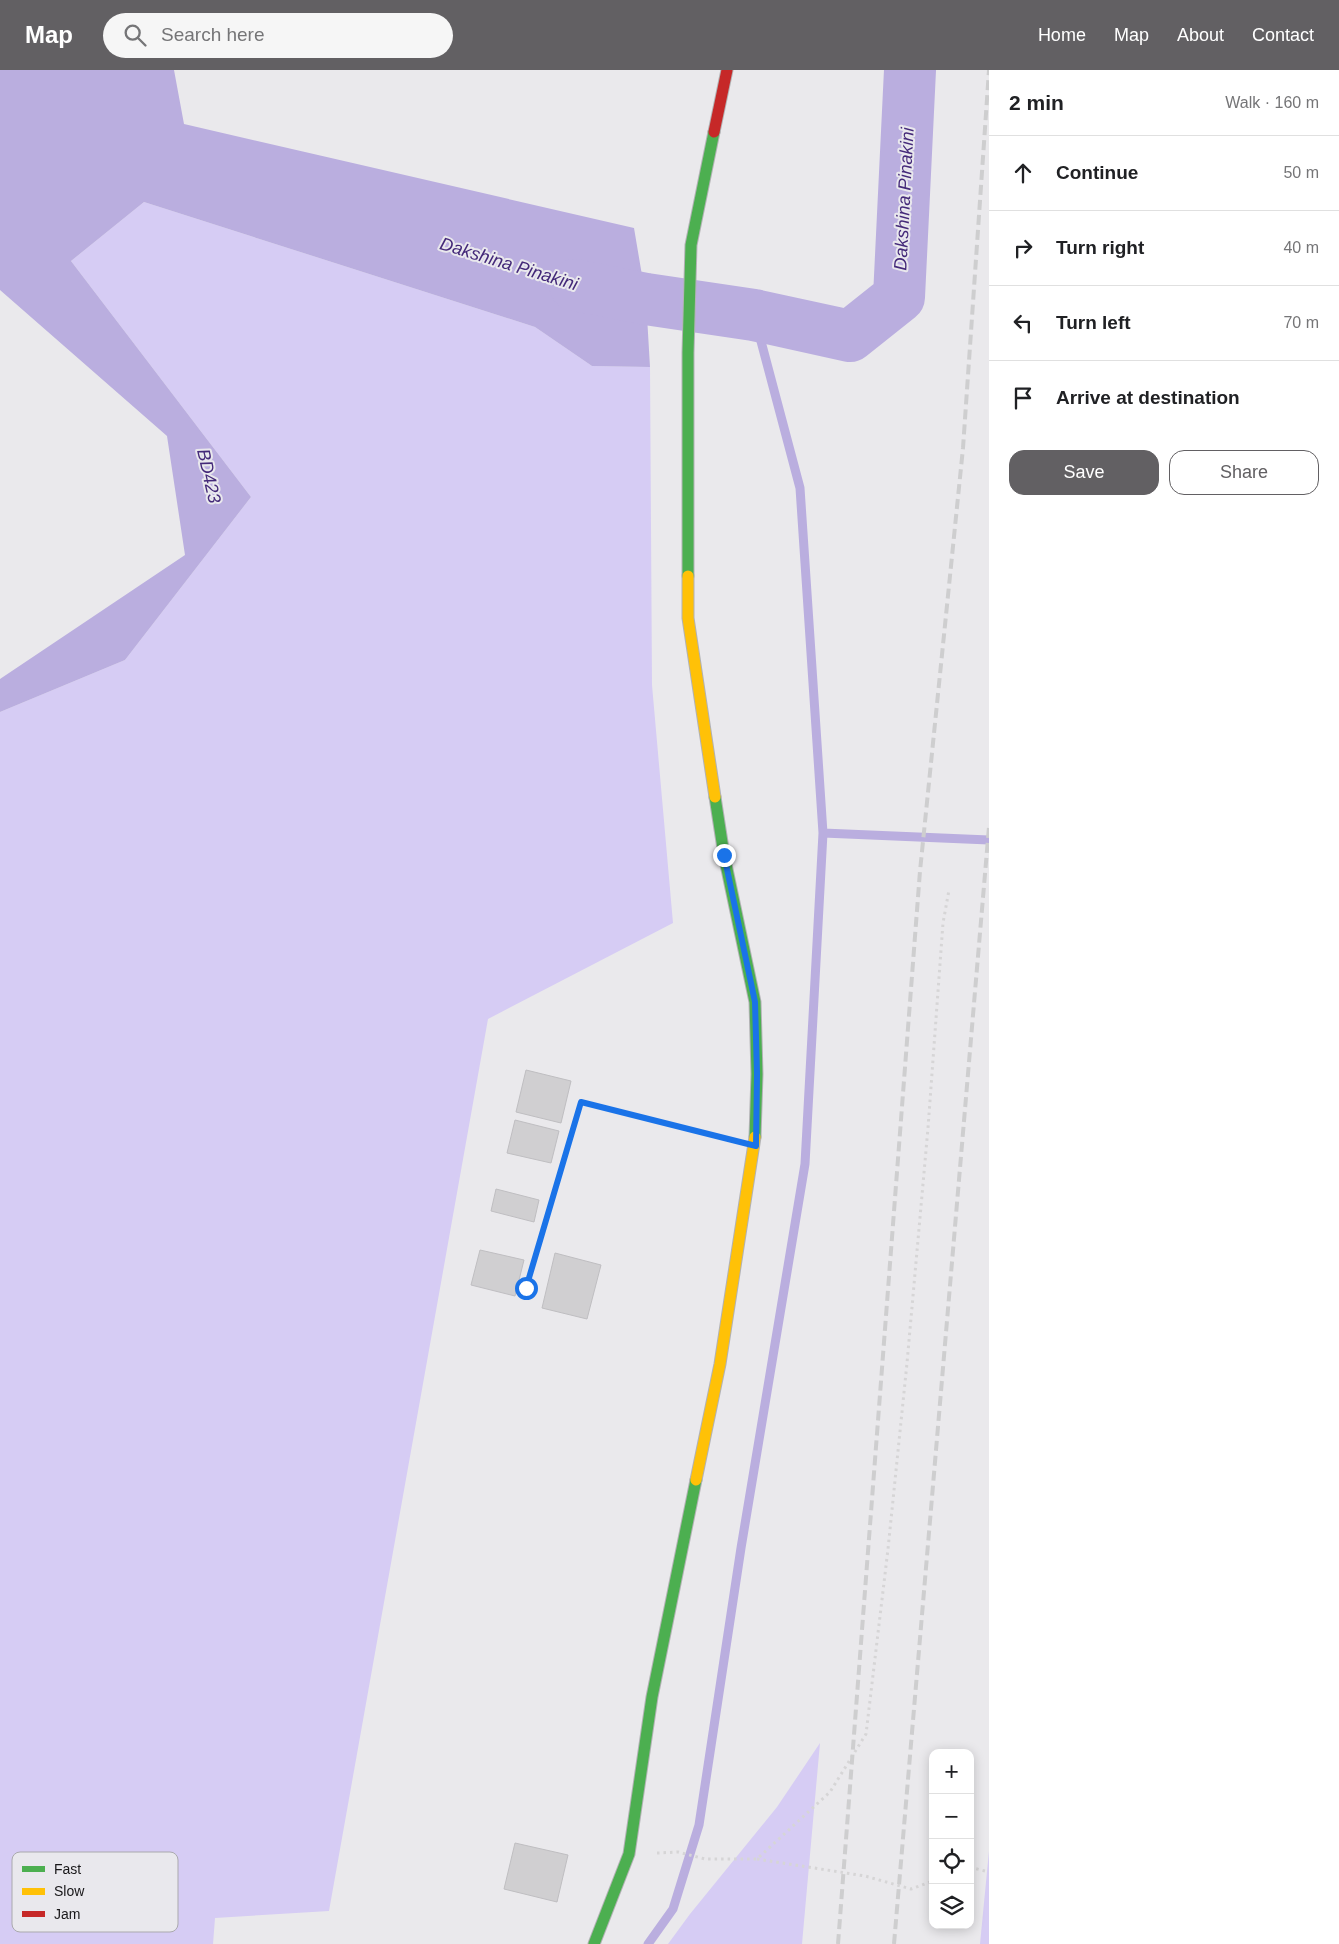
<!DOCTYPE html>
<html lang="en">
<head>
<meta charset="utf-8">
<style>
	:root { --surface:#fff; --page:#f6f6f6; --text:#202124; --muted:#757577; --line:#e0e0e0; --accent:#626063 }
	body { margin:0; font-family:Arial,sans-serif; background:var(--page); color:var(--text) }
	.controls { position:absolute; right:15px; bottom:15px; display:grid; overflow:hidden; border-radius:10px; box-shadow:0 2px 12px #0003 }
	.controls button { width:45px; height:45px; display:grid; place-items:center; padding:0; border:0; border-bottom:1px solid var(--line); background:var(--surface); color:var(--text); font:25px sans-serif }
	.stop { position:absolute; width:15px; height:15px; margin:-11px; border:4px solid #1a73e8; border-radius:50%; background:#fff }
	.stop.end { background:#1a73e8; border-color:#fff; box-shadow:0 1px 5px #0008 }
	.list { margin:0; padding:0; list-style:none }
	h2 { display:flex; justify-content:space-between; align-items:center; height:65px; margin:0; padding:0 20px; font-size:21px }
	h2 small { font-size:16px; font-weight:400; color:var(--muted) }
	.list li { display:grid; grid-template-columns:32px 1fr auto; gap:15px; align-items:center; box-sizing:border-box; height:75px; padding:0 20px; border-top:1px solid var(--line) }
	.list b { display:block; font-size:19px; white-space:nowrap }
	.list em { font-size:16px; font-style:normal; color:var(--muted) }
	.actions { display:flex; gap:10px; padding:15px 20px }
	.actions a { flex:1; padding:11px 0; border:1px solid var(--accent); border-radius:15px; text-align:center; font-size:18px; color:var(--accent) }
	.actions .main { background:var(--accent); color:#fff }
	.icon { flex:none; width:28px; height:28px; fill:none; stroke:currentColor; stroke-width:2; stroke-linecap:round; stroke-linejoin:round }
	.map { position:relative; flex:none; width:989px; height:1874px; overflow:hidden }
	header { display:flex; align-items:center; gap:30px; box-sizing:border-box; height:70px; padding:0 25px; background:var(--accent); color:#fff }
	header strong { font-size:24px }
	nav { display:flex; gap:28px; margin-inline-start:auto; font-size:18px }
	.search { width:350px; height:45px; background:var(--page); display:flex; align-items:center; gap:12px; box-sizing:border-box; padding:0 18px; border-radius:28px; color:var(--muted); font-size:19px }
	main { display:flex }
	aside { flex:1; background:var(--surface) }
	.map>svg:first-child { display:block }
	.green { fill:#d6ccf4 }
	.water { fill:#baaedf }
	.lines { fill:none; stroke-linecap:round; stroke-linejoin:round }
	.stream { stroke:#baaedf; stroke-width:9 }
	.river { stroke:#baaedf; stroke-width:52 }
	.building { fill:#d0cfd1; stroke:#bfbec1 }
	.fast-casing { stroke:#b2b2b4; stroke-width:13 }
	.slow-casing { stroke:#b2b2b4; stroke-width:13 }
	.jam-casing { stroke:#b2b2b4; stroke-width:13 }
	.path { stroke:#d6d5d6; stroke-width:3; stroke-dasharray:2.5 4; stroke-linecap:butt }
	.fast { stroke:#4caf50; stroke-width:11 }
	.slow { stroke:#ffc107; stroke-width:11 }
	.jam { stroke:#c62828; stroke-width:11 }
	.rail { stroke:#cececf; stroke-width:4; stroke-dasharray:10 5; stroke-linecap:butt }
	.route { stroke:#1a73e8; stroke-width:6 }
	.labels { text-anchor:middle; stroke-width:4; stroke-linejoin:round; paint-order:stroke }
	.water-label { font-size:18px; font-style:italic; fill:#442979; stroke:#e9e8ed }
	.key { fill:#e9e8ed; stroke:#aaa9ad; stroke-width:1 }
	.key-label { font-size:14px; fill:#181719 }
</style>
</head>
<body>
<header>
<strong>Map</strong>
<div class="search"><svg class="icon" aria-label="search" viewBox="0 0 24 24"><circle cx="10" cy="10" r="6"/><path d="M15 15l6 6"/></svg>Search here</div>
<nav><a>Home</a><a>Map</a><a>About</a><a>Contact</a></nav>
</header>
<main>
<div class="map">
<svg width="989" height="1874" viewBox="0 0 989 1874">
	<rect width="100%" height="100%" fill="#eae9ec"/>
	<path class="green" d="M 144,132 L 535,257 L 592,296 L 650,297 L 652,615 L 673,853 L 488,949 L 329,1841 L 215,1848 L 213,1874 L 0,1874 L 0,642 L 125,590 L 251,427 L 71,191 Z
		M 820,1673 L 802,1874 L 668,1874 L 690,1844 L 777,1737 Z
		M 989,1781 L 989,1874 L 980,1874 Z"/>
	<path class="water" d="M 0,0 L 174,0 L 184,54 L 634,158 L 646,229 L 650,297 L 592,296 L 535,257 L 144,132 L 71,191 L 251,427 L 125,590 L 0,642 L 0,609 L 185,485 L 167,366 L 0,220 Z"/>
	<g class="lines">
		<path class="stream" d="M 754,245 L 800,418 L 823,763
			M 648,1874 L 673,1839 L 699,1755 L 741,1478 L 805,1094 L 823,763 L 989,770"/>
		<path class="river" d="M 575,215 L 646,229 L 754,245 L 850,266 L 899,227 L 910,0"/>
	</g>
	<path class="building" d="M 526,1000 L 571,1011 L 561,1053 L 516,1042 Z
		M 515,1050 L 559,1061 L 551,1093 L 507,1083 Z
		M 496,1119 L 539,1130 L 534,1152 L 491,1141 Z
		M 480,1180 L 524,1190 L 515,1226 L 471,1215 Z
		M 555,1183 L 601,1195 L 587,1249 L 542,1238 Z
		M 515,1773 L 568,1785 L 557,1832 L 504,1819 Z"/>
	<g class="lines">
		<defs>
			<path id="fast" d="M 688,506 L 688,283 L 691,175 L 714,62
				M 715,727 L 724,785 L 755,932 L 757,1004 L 755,1067
				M 594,1874 L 629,1784 L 652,1627 L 696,1410"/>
			<path id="slow" d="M 688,506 L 688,548 L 715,727
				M 696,1410 L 720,1294 L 755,1067"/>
			<path id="jam" d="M 714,62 L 727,0"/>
		</defs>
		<use href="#fast" class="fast-casing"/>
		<use href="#slow" class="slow-casing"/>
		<use href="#jam" class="jam-casing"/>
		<path class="path" d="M 525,1219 L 581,1032 L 726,1069
			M 657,1783 L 678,1782 L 705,1789 L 757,1789 L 830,1722 L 866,1664 L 888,1479 L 907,1293 L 928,1058 L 943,853 L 949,820
			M 757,1789 L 865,1806 L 911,1819 L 933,1811
			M 970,1799 L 973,1798 L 989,1802"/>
		<use href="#fast" class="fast"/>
		<use href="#slow" class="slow"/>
		<use href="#jam" class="jam"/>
		<path class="rail" d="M 838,1874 L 920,801 L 963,378 L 989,0
			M 894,1874 L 989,757"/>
	</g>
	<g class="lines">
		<path class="route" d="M 526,1218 L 581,1032 L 756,1076 L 757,1004 L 755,932 L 724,785"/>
	</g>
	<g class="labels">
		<g class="water-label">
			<text transform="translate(904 129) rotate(-87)" y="6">Dakshina Pinakini</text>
			<text transform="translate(509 194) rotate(17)" y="6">Dakshina Pinakini</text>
			<text transform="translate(209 406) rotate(77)" y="6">BD423</text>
		</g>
	</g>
	<rect x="12" y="1782" width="166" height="80" rx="8" class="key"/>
	<rect x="22" y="1796" width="23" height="6" fill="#4caf50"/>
	<rect x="22" y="1818" width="23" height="7" fill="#ffc107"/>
	<rect x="22" y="1841" width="23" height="6" fill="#c62828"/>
	<g class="key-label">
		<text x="54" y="1804">Fast</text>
		<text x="54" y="1826">Slow</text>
		<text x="54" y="1849">Jam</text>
	</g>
</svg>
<div class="controls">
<button>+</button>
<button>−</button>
<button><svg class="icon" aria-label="locate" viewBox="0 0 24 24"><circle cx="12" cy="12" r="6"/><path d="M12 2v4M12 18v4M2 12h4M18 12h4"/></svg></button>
<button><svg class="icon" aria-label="layers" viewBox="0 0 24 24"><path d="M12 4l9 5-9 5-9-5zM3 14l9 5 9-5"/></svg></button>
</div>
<div class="stop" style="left:526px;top:1218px"></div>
<div class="stop end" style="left:724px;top:785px"></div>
</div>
<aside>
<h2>2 min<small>Walk · 160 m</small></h2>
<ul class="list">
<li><svg class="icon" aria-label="ahead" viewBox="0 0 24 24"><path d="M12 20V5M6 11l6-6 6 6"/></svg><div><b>Continue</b></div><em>50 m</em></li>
<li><svg class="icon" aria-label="right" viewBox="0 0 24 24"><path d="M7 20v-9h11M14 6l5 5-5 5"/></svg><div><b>Turn right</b></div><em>40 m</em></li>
<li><svg class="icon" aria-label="left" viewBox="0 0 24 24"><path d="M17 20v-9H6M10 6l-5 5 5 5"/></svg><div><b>Turn left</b></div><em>70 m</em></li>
<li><svg class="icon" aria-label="arrive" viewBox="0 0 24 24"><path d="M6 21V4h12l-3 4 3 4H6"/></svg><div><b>Arrive at destination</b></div></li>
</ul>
<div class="actions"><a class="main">Save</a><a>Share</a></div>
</aside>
</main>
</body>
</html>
